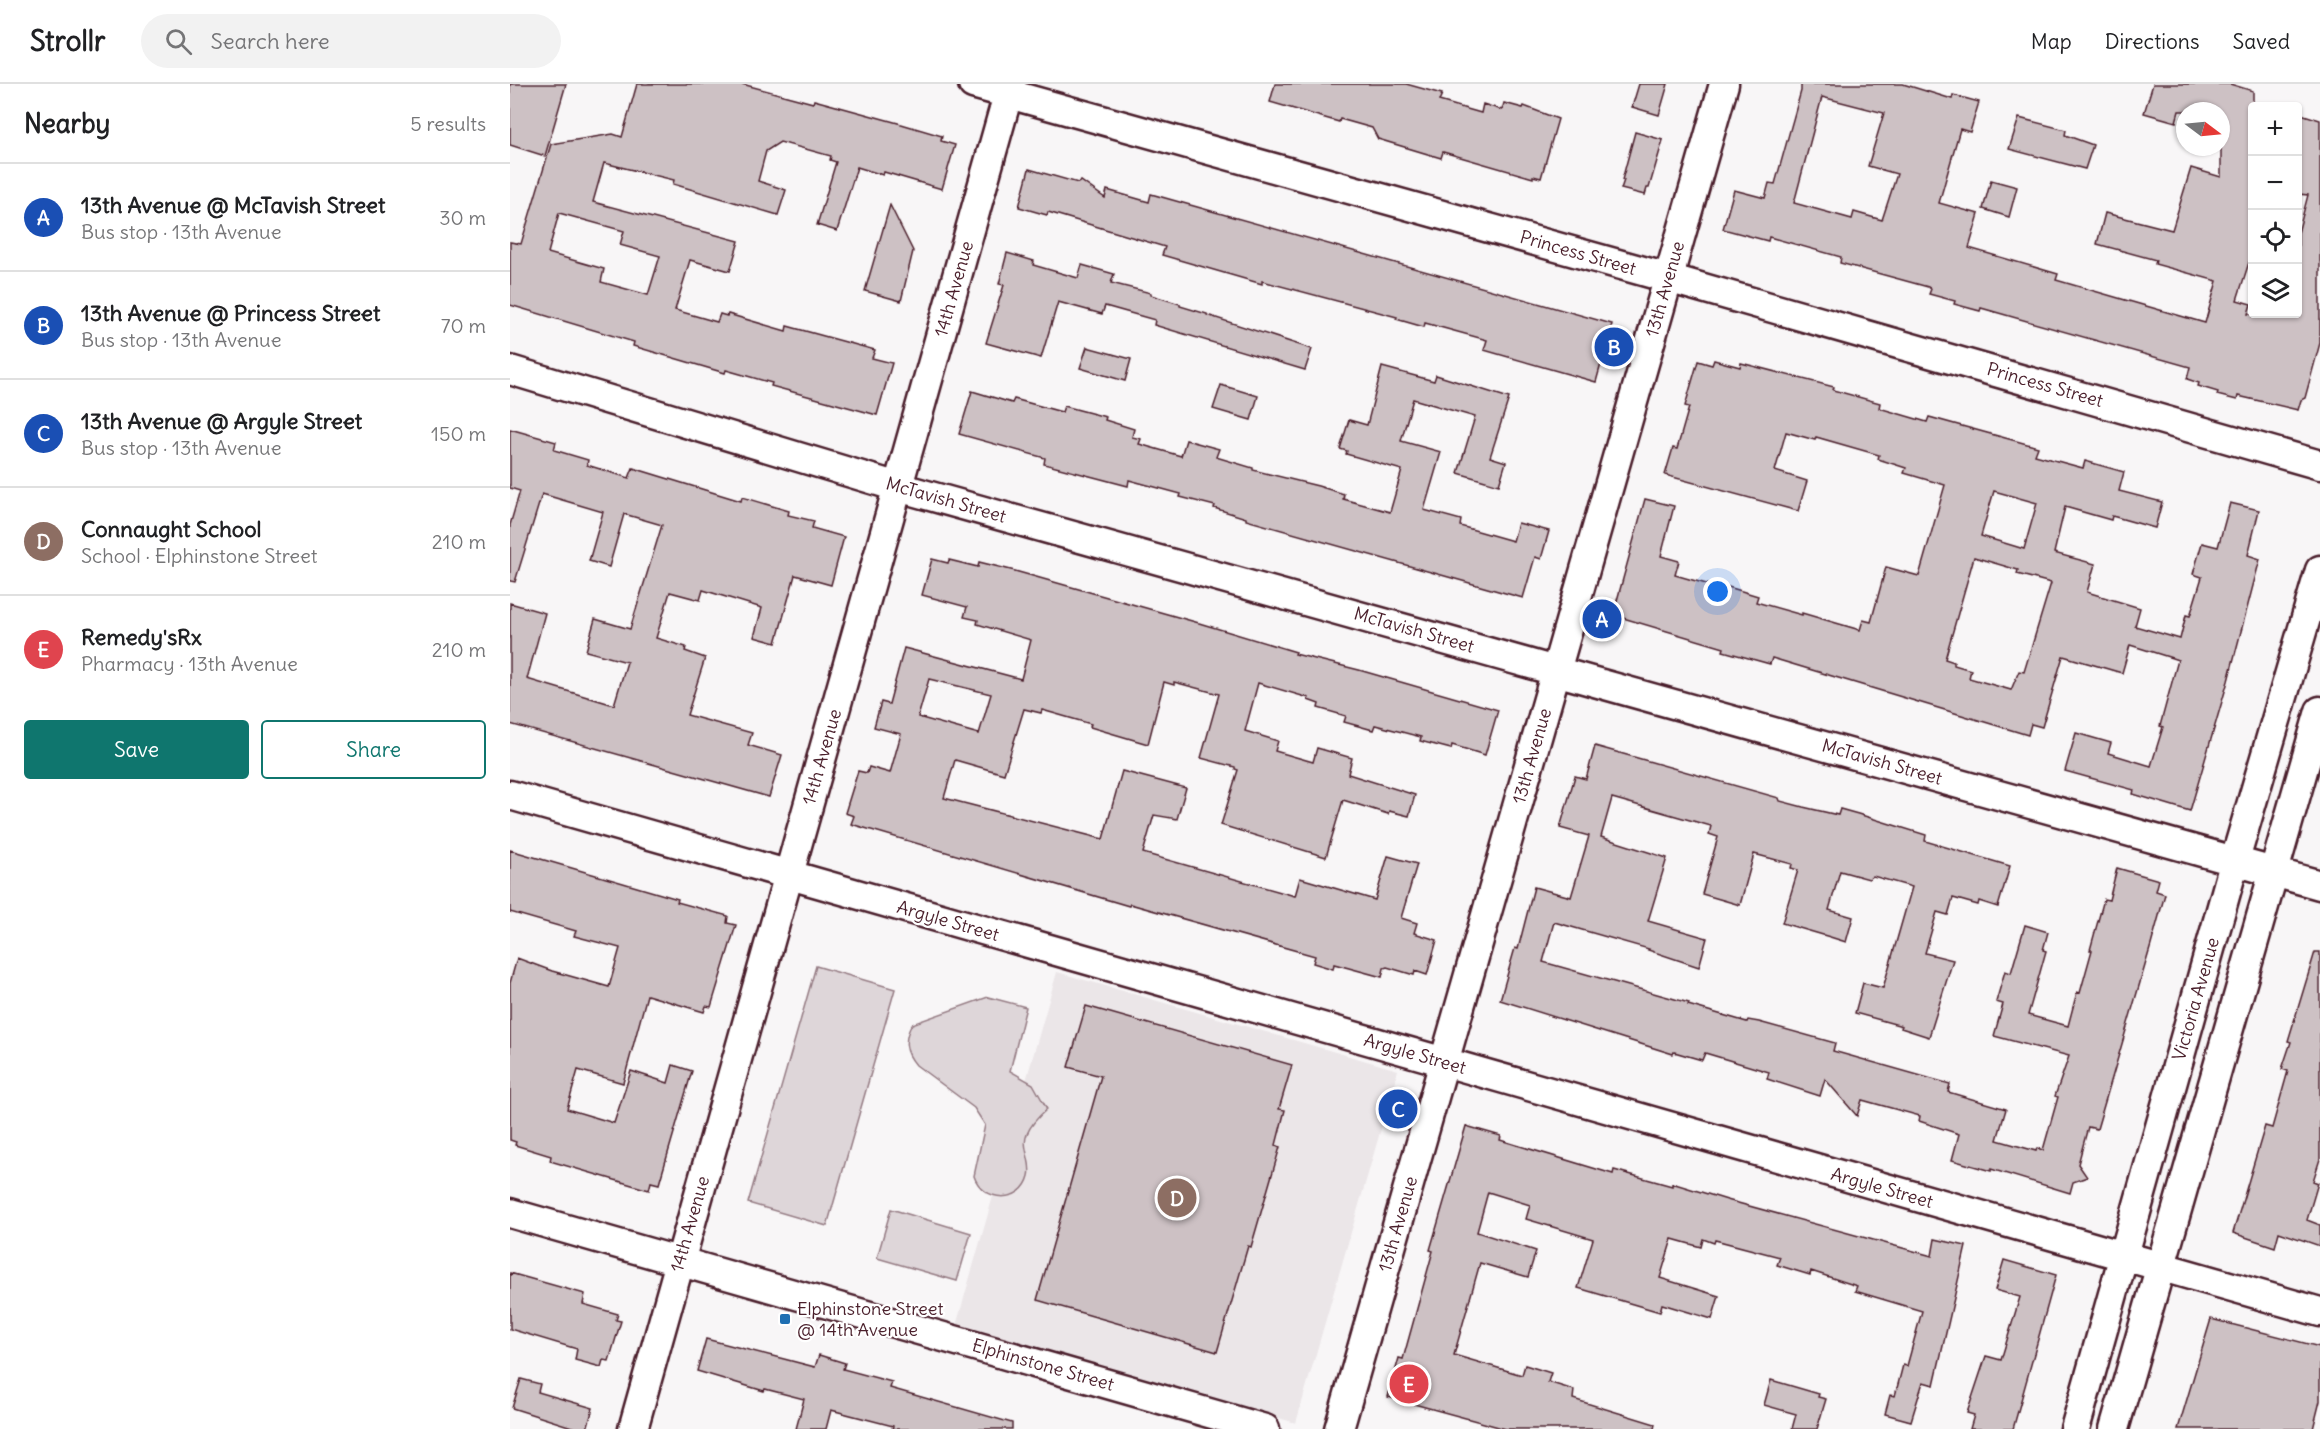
<!DOCTYPE html>
<html lang="en">
<head>
<meta charset="utf-8">
<style>
	:root { --surface:#fff; --page:#f2f2f2; --text:#202124; --muted:#757577; --line:#e0e0e0; --accent:#0f766e }
	body { margin:0; font-family:Delius,sans-serif; background:var(--page); color:var(--text) }
	.controls { position:absolute; right:18px; top:18px; display:grid; overflow:hidden; border-radius:6px; box-shadow:0 2px 4px #0004 }
	.controls button { width:54px; height:54px; display:grid; place-items:center; padding:0; border:0; border-bottom:2px solid var(--line); background:var(--surface); color:var(--text); font:30px sans-serif }
	.compass { position:absolute; left:1666px; top:18px; width:54px; height:54px; border-radius:50%; background:var(--surface); box-shadow:0 2px 4px #0004; rotate:106deg }
	.you { position:absolute; left:1208px; top:508px; width:21px; height:21px; margin:-15px; border:4px solid #fff; border-radius:50%; background:#1a73e8; box-shadow:0 0 0 9px #1a73e833 }
	.badge { display:grid; place-items:center; width:39px; height:39px; border-radius:50%; background:var(--accent); color:#fff; font-size:20px; font-weight:700 }
	.pin { position:absolute; translate:-50% -50%; border:3px solid #fff; box-shadow:0 2px 6px #0006 }
	.list { margin:0; padding:0; list-style:none }
	h2 { display:flex; justify-content:space-between; align-items:center; height:78px; margin:0; padding:0 24px; font-size:26px }
	h2 small { font-size:20px; font-weight:400; color:var(--muted) }
	.list li { display:grid; grid-template-columns:39px 1fr auto; gap:18px; align-items:center; box-sizing:border-box; height:108px; padding:0 24px; border-top:2px solid var(--line) }
	.list b { display:block; font-size:22px; white-space:nowrap }
	.list p { margin:0; font-size:20px; white-space:nowrap; color:var(--muted) }
	.list em { font-size:20px; font-style:normal; color:var(--muted) }
	.actions { display:flex; gap:12px; padding:18px 24px }
	.actions a { flex:1; padding:14px 0; border:2px solid var(--accent); border-radius:6px; text-align:center; font-size:21px; color:var(--accent) }
	.actions .main { background:var(--accent); color:#fff }
	.icon { flex:none; width:33px; height:33px; fill:none; stroke:currentColor; stroke-width:2; stroke-linecap:round; stroke-linejoin:round }
	.map { position:relative; flex:none; width:1810px; height:1345px; overflow:hidden }
	header { display:flex; align-items:center; gap:36px; box-sizing:border-box; height:84px; padding:0 30px; background:var(--surface); border-bottom:2px solid var(--line) }
	header strong { font-size:28px }
	nav { display:flex; gap:33px; margin-inline-start:auto; font-size:21px }
	.search { width:420px; height:54px; background:var(--page); display:flex; align-items:center; gap:15px; box-sizing:border-box; padding:0 21px; border-radius:33px; color:var(--muted); font-size:22px }
	main { display:flex }
	aside { flex:1; background:var(--surface) }
	.map>svg:first-child { display:block }
	.built { fill:#ebe6e8 }
	.green { fill:#ded6d9; stroke:#947a82; stroke-width:1.5 }
	.building { fill:#cdc1c4; stroke:#4a1f2b; stroke-width:1.5; fill-rule:evenodd }
	.lines { fill:none; stroke-linecap:round; stroke-linejoin:round }
	.minor-casing { stroke:#4a1f2b; stroke-width:33 }
	.minor { stroke:#fff; stroke-width:28 }
	.poi-dot { fill:#1f6fb2; stroke:#fff; stroke-width:2 }
	.labels { text-anchor:middle; stroke-width:4.5; stroke-linejoin:round; paint-order:stroke }
	.street-label { font-size:18px; fill:#4a1f2b; stroke:#fff }
	.poi-label { font-size:18px; fill:#4a1f2b; stroke:#fff; text-anchor:start }
</style>
</head>
<body>
<header>
<strong>Strollr</strong>
<div class="search"><svg class="icon" aria-label="search" viewBox="0 0 24 24"><circle cx="10" cy="10" r="6"/><path d="M15 15l6 6"/></svg>Search here</div>
<nav><a>Map</a><a>Directions</a><a>Saved</a></nav>
</header>
<main>
<aside>
<h2>Nearby<small>5 results</small></h2>
<ul class="list">
<li><span class="badge" style="background:#1a4fb4">A</span><div><b>13th Avenue @ McTavish Street</b><p>Bus stop · 13th Avenue</p></div><em>30 m</em></li>
<li><span class="badge" style="background:#1a4fb4">B</span><div><b>13th Avenue @ Princess Street</b><p>Bus stop · 13th Avenue</p></div><em>70 m</em></li>
<li><span class="badge" style="background:#1a4fb4">C</span><div><b>13th Avenue @ Argyle Street</b><p>Bus stop · 13th Avenue</p></div><em>150 m</em></li>
<li><span class="badge" style="background:#8d6e63">D</span><div><b>Connaught School</b><p>School · Elphinstone Street</p></div><em>210 m</em></li>
<li><span class="badge" style="background:#e0444e">E</span><div><b>Remedy'sRx</b><p>Pharmacy · 13th Avenue</p></div><em>210 m</em></li>
</ul>
<div class="actions"><a class="main">Save</a><a>Share</a></div>
</aside>
<div class="map">
<svg width="1810" height="1345" viewBox="0 0 1810 1345">
	<rect width="100%" height="100%" fill="#f8f6f7"/>
	<filter id="ink" filterUnits="userSpaceOnUse"><feTurbulence type="fractalNoise" baseFrequency=".0167" numOctaves="2"/><feDisplacementMap in="SourceGraphic" scale="12" xChannelSelector="R" yChannelSelector="G"/><feConvolveMatrix kernelMatrix="1 2 1 2 8 2 1 2 1" color-interpolation-filters="sRGB"/></filter>
	<g filter="url(#ink)">
		<path class="built" d="M 547,888 L 888,986 L 786,1339 L 446,1242 Z"/>
		<path class="green" d="M 306,882 L 385,905 L 317,1142 L 238,1119 Z
			M 478,913 L 516,923 L 500,987 L 523,1000 L 537,1025 C 529,1032 521,1040 517,1050 C 511,1064 523,1078 519,1092 C 512,1120 473,1119 464,1092 L 475,1041 L 464,1024 L 406,981 C 395,968 393,956 402,940 Z
			M 381,1125 L 461,1149 L 447,1197 L 367,1174 Z"/>
		<path class="building" d="M 0,0 L 56,0 L 35,72 L 0,61 Z
			M 127,0 L 232,0 L 303,19 L 304,16 L 388,39 L 432,52 L 431,57 L 445,61 L 432,105 L 374,88 L 373,91 L 347,83 L 327,147 L 307,141 L 326,78 L 320,76 L 321,72 L 270,58 L 256,67 L 248,97 L 276,106 L 268,131 L 163,100 L 164,96 L 94,79 L 83,118 L 229,157 L 220,187 L 180,176 L 165,226 L 207,238 L 210,230 L 217,232 L 218,230 L 276,247 L 277,242 L 365,266 L 362,274 L 382,279 L 367,331 L 261,302 L 262,299 L 216,286 L 215,289 L 123,262 L 124,258 L 0,221 L 0,158 L 11,160 L 41,60 L 103,50 L 112,53 ZM 49,129 L 114,147 L 110,161 L 150,172 L 138,211 L 91,198 L 94,185 L 38,169 Z
			M 765,0 L 896,0 L 932,10 L 929,17 L 971,29 L 973,20 L 992,26 L 994,19 L 1013,24 L 1014,22 L 1048,35 L 1031,94 L 1023,92 L 1023,94 L 933,68 L 931,74 L 868,55 L 862,44 L 830,35 L 829,38 L 760,18 Z
			M 1129,0 L 1158,0 L 1149,31 L 1122,23 Z
			M 1291,0 L 1393,0 L 1442,15 L 1443,11 L 1469,18 L 1460,48 L 1450,45 L 1429,119 L 1469,130 L 1459,164 L 1548,190 L 1546,196 L 1695,239 L 1707,197 L 1645,180 L 1646,176 L 1587,160 L 1595,129 L 1662,146 L 1681,84 L 1711,93 L 1711,27 L 1669,27 L 1666,38 L 1634,29 L 1643,0 L 1720,0 L 1743,7 L 1743,166 L 1727,216 L 1741,220 L 1738,230 L 1788,230 L 1788,149 L 1798,111 L 1788,110 L 1788,29 L 1810,36 L 1810,259 L 1795,314 L 1791,316 L 1788,326 L 1728,312 L 1727,316 L 1707,311 L 1708,308 L 1688,302 L 1689,299 L 1677,295 L 1680,283 L 1471,224 L 1470,227 L 1444,220 L 1445,217 L 1419,210 L 1421,205 L 1418,203 L 1330,179 L 1331,173 L 1259,153 L 1258,157 L 1213,145 L 1224,106 L 1255,114 L 1259,99 L 1265,100 L 1291,7 ZM 1312,13 L 1374,29 L 1358,82 L 1387,90 L 1372,136 L 1344,128 L 1342,135 L 1284,119 Z
			M 1509,34 L 1556,46 L 1555,51 L 1583,61 L 1575,85 L 1499,65 Z
			M 1125,48 L 1153,56 L 1139,104 L 1137,104 L 1135,111 L 1111,105 L 1114,96 L 1112,96 Z
			M 519,85 L 568,99 L 571,97 L 595,114 L 597,106 L 639,118 L 641,110 L 1102,240 L 1086,298 L 974,266 L 977,256 L 915,239 L 914,243 L 886,235 L 887,233 L 752,197 L 752,200 L 652,171 L 655,163 L 538,128 L 537,131 L 509,123 Z
			M 1481,96 L 1507,103 L 1499,133 L 1473,125 Z
			M 380,121 L 403,167 L 391,217 L 355,207 Z
			M 497,169 L 524,177 L 523,181 L 568,194 L 572,181 L 604,190 L 601,199 L 641,209 L 641,211 L 670,220 L 670,222 L 697,230 L 697,231 L 802,265 L 795,286 L 644,241 L 645,236 L 595,222 L 592,230 L 548,218 L 531,274 L 476,259 L 494,201 L 489,200 Z
			M 577,263 L 621,275 L 615,297 L 570,284 Z
			M 1204,276 L 1230,283 L 1231,279 L 1324,303 L 1323,306 L 1370,319 L 1369,324 L 1417,338 L 1419,333 L 1528,363 L 1525,371 L 1573,384 L 1575,377 L 1614,388 L 1609,407 L 1652,418 L 1645,444 L 1602,432 L 1601,436 L 1555,423 L 1544,469 L 1585,480 L 1577,508 L 1630,524 L 1625,542 L 1670,555 L 1676,531 L 1680,532 L 1692,493 L 1683,490 L 1692,459 L 1708,463 L 1720,419 L 1749,426 L 1738,471 L 1750,475 L 1718,597 L 1680,727 L 1623,710 L 1624,706 L 1555,687 L 1566,649 L 1601,659 L 1598,669 L 1641,682 L 1653,643 L 1650,642 L 1668,576 L 1662,574 L 1620,561 L 1612,589 L 1553,572 L 1532,643 L 1521,640 L 1518,651 L 1262,574 L 1260,580 L 1213,567 L 1214,564 L 1103,531 L 1135,415 L 1164,422 L 1151,472 L 1169,477 L 1165,491 L 1214,505 L 1215,502 L 1248,512 L 1246,518 L 1292,531 L 1292,529 L 1350,546 L 1353,536 L 1361,538 L 1376,483 L 1409,492 L 1435,401 L 1394,389 L 1396,384 L 1368,375 L 1369,371 L 1306,353 L 1305,356 L 1276,348 L 1265,387 L 1297,397 L 1288,427 L 1155,391 L 1163,364 L 1167,365 L 1179,323 L 1175,322 L 1188,277 L 1202,281 ZM 1484,407 L 1527,419 L 1514,465 L 1471,452 ZM 1464,473 L 1508,486 L 1507,490 L 1541,499 L 1514,588 L 1509,587 L 1501,606 L 1459,594 L 1461,586 L 1444,581 L 1444,578 L 1435,575 Z
			M 872,283 L 924,297 L 926,291 L 999,314 L 980,373 L 996,378 L 989,401 L 948,389 L 965,333 L 903,315 L 891,357 L 931,368 L 914,426 L 951,436 L 950,442 L 1003,457 L 1008,439 L 1039,447 L 1031,475 L 1025,473 L 1013,514 L 736,436 L 736,434 L 704,424 L 705,422 L 670,413 L 671,410 L 619,396 L 618,402 L 534,380 L 535,374 L 449,350 L 462,307 L 502,319 L 504,315 L 552,328 L 554,322 L 596,333 L 595,336 L 624,345 L 622,353 L 631,355 L 629,360 L 671,372 L 676,356 L 709,365 L 706,373 L 743,384 L 743,386 L 808,402 L 834,410 L 833,415 L 880,428 L 892,386 L 836,370 L 837,367 L 830,365 L 839,336 L 857,341 Z
			M 711,301 L 748,312 L 741,336 L 703,325 Z
			M 0,345 L 46,358 L 44,366 L 78,376 L 77,381 L 119,394 L 123,384 L 231,417 L 232,413 L 279,427 L 278,431 L 304,437 L 302,444 L 334,453 L 321,501 L 285,491 L 266,559 L 244,553 L 252,524 L 193,506 L 190,516 L 160,508 L 146,554 L 176,563 L 175,567 L 195,574 L 177,631 L 242,649 L 238,661 L 272,671 L 259,713 L 0,640 L 0,519 L 35,529 L 17,595 L 104,621 L 117,578 L 76,567 L 85,535 L 120,545 L 152,441 L 114,430 L 99,483 L 79,477 L 93,428 L 32,410 L 5,498 L 0,497 L 0,441 L 10,407 L 0,404 Z
			M 422,475 L 438,479 L 439,476 L 468,483 L 469,478 L 505,487 L 689,539 L 786,568 L 785,570 L 849,586 L 988,626 L 975,671 L 942,661 L 941,665 L 910,657 L 911,653 L 865,641 L 863,646 L 834,638 L 836,632 L 808,624 L 809,620 L 798,616 L 799,614 L 748,599 L 735,647 L 768,657 L 765,667 L 803,678 L 807,664 L 842,674 L 838,690 L 905,711 L 899,732 L 879,727 L 878,730 L 833,716 L 816,773 L 711,741 L 728,686 L 725,685 L 725,683 L 691,674 L 709,610 L 664,598 L 664,601 L 654,598 L 638,660 L 580,643 L 581,640 L 532,626 L 531,629 L 514,625 L 494,690 L 445,676 L 434,714 L 593,755 L 612,687 L 676,704 L 667,735 L 644,731 L 633,769 L 785,812 L 790,794 L 865,816 L 878,772 L 907,780 L 891,834 L 907,839 L 904,849 L 927,856 L 917,891 L 905,887 L 904,891 L 877,883 L 874,884 L 872,893 L 824,880 L 823,885 L 803,879 L 805,872 L 620,820 L 619,822 L 341,740 L 344,732 L 335,729 L 348,687 L 357,689 L 359,683 L 380,689 L 391,650 L 364,643 L 371,618 L 379,620 L 394,564 L 511,595 L 521,556 L 467,540 L 468,536 L 454,533 L 457,523 L 412,511 ZM 419,595 L 481,610 L 469,650 L 408,633 Z
			M 1085,662 L 1269,714 L 1270,717 L 1293,723 L 1328,731 L 1330,725 L 1348,730 L 1416,751 L 1415,757 L 1500,782 L 1488,823 L 1469,817 L 1468,821 L 1443,814 L 1438,831 L 1427,828 L 1415,869 L 1443,876 L 1419,953 L 1391,944 L 1392,942 L 1345,929 L 1353,899 L 1373,904 L 1402,803 L 1363,792 L 1359,795 L 1330,787 L 1319,826 L 1343,833 L 1336,858 L 1320,853 L 1272,839 L 1288,786 L 1281,784 L 1282,780 L 1244,770 L 1230,821 L 1192,810 L 1208,753 L 1199,750 L 1201,742 L 1102,714 L 1091,753 L 1157,774 L 1138,837 L 1197,854 L 1189,883 L 1138,866 L 1139,865 L 1044,838 L 1033,878 L 1179,919 L 1178,921 L 1237,938 L 1238,936 L 1249,938 L 1325,959 L 1323,967 L 1440,1000 L 1438,1008 L 1496,1025 L 1487,1056 L 1526,1067 L 1527,1064 L 1533,1066 L 1548,1013 L 1545,1012 L 1559,972 L 1484,952 L 1493,920 L 1486,918 L 1495,887 L 1501,889 L 1515,841 L 1538,848 L 1533,866 L 1536,867 L 1518,931 L 1558,942 L 1567,908 L 1570,909 L 1582,866 L 1580,866 L 1594,815 L 1599,816 L 1607,784 L 1649,796 L 1646,807 L 1655,810 L 1641,861 L 1587,1045 L 1578,1043 L 1568,1080 L 1577,1093 L 1563,1098 L 1560,1109 L 1481,1085 L 1481,1087 L 1442,1076 L 1449,1050 L 1409,1037 L 1410,1032 L 1352,1016 L 1347,1032 L 1315,995 L 1310,1012 L 1257,995 L 1259,988 L 1195,969 L 1192,976 L 1164,968 L 1163,970 L 990,916 L 1005,864 L 1008,865 L 1024,803 L 1061,813 L 1079,752 L 1050,744 L 1065,692 L 1076,695 Z
			M 0,766 L 168,815 L 167,818 L 218,832 L 217,839 L 226,841 L 201,923 L 196,922 L 194,928 L 137,911 L 113,999 L 68,986 L 57,1025 L 104,1039 L 121,987 L 158,999 L 163,981 L 182,987 L 149,1100 L 141,1098 L 139,1106 L 40,1077 L 41,1072 L 5,1061 L 6,1058 L 0,1056 L 0,899 L 7,874 L 42,887 L 99,903 L 110,864 L 64,852 L 66,847 L 0,828 Z
			M 1805,868 L 1810,868 L 1810,1075 L 1803,1097 L 1808,1099 L 1797,1136 L 1810,1141 L 1810,1162 L 1769,1148 L 1765,1163 L 1723,1149 L 1755,1042 L 1762,1044 L 1778,987 L 1772,985 L 1781,958 L 1778,957 Z
			M 576,922 L 782,981 L 769,1025 L 775,1026 L 766,1061 L 770,1063 L 741,1163 L 738,1162 L 707,1268 L 527,1216 L 591,992 L 558,983 Z
			M 956,1042 L 991,1052 L 990,1056 L 1103,1090 L 1104,1086 L 1162,1102 L 1162,1099 L 1217,1116 L 1422,1172 L 1425,1155 L 1456,1162 L 1424,1301 L 1413,1298 L 1401,1337 L 1375,1330 L 1380,1311 L 1385,1312 L 1393,1281 L 1397,1282 L 1412,1227 L 1345,1207 L 1347,1202 L 1301,1187 L 1300,1191 L 1267,1181 L 1270,1173 L 1205,1156 L 1204,1159 L 1193,1155 L 1191,1163 L 1162,1155 L 1150,1194 L 1209,1212 L 1202,1235 L 1152,1220 L 1150,1228 L 1068,1204 L 1083,1155 L 1016,1135 L 1020,1121 L 978,1108 L 967,1148 L 1026,1167 L 1018,1193 L 970,1179 L 944,1271 L 1012,1291 L 1015,1281 L 1041,1289 L 1038,1298 L 1064,1306 L 1063,1315 L 1145,1340 L 1144,1345 L 996,1345 L 878,1313 L 889,1274 L 893,1275 L 923,1167 L 920,1166 Z
			M 1494,1176 L 1546,1191 L 1503,1345 L 1460,1345 L 1464,1331 L 1457,1329 L 1476,1272 L 1491,1276 L 1510,1213 L 1485,1206 Z
			M 0,1189 L 75,1210 L 73,1220 L 108,1230 L 106,1236 L 111,1237 L 99,1277 L 93,1276 L 91,1283 L 65,1276 L 67,1265 L 0,1245 Z
			M 1701,1235 L 1810,1263 L 1810,1317 L 1803,1345 L 1668,1345 Z
			M 196,1255 L 305,1283 L 309,1271 L 335,1279 L 333,1285 L 382,1298 L 380,1304 L 502,1339 L 502,1345 L 382,1345 L 383,1342 L 321,1326 L 316,1345 L 286,1345 L 294,1315 L 255,1305 L 254,1307 L 187,1287 Z
			M 11,1295 L 30,1300 L 28,1308 L 83,1324 L 77,1345 L 68,1345 L 2,1324 Z
			M 1261,1296 L 1309,1310 L 1308,1313 L 1316,1315 L 1307,1345 L 1282,1345 L 1286,1330 L 1254,1321 Z"/>
		<g class="lines">
			<defs>
				<path id="minor" d="M 463,0 L 1158,194 L 1810,381
					M 0,286 L 388,403 L 1810,801
					M 0,711 L 1810,1228
					M 0,1129 L 755,1345
					M 123,1345 L 501,0
					M 829,1345 L 1214,0
					M 1565,1345 L 1725,776 L 1810,486
					M 1604,1345 L 1810,627"/>
			</defs>
			<use href="#minor" class="minor-casing"/>
			<use href="#minor" class="minor"/>
		</g>
	</g>
	<rect class="poi-dot" x="269" y="1229" width="12" height="12" rx="3"/>
	<g class="labels">
		<g class="street-label">
			<text transform="translate(1068 169) rotate(16)" y="6">Princess Street</text>
			<text transform="translate(444 205) rotate(-74)" y="6">14th Avenue</text>
			<text transform="translate(1155 205) rotate(-74)" y="6">13th Avenue</text>
			<text transform="translate(1535 301) rotate(16)" y="6">Princess Street</text>
			<text transform="translate(436 416) rotate(16)" y="6">McTavish Street</text>
			<text transform="translate(904 546) rotate(16)" y="6">McTavish Street</text>
			<text transform="translate(1022 672) rotate(-74)" y="6">13th Avenue</text>
			<text transform="translate(312 673) rotate(-74)" y="6">14th Avenue</text>
			<text transform="translate(1372 678) rotate(16)" y="6">McTavish Street</text>
			<text transform="translate(438 837) rotate(16)" y="6">Argyle Street</text>
			<text transform="translate(1686 915) rotate(-74)" y="6">Victoria Avenue</text>
			<text transform="translate(905 970) rotate(16)" y="6">Argyle Street</text>
			<text transform="translate(1372 1104) rotate(16)" y="6">Argyle Street</text>
			<text transform="translate(180 1140) rotate(-74)" y="6">14th Avenue</text>
			<text transform="translate(888 1140) rotate(-74)" y="6">13th Avenue</text>
			<text transform="translate(533 1281) rotate(16)" y="6">Elphinstone Street</text>
		</g>
		<g class="poi-label">
			<text x="287" y="1231">Elphinstone Street<tspan x="287" dy="21">@ 14th Avenue</tspan></text>
		</g>
	</g>
</svg>
<div class="controls">
<button>+</button>
<button>−</button>
<button><svg class="icon" aria-label="locate" viewBox="0 0 24 24"><circle cx="12" cy="12" r="6"/><path d="M12 2v4M12 18v4M2 12h4M18 12h4"/></svg></button>
<button><svg class="icon" aria-label="layers" viewBox="0 0 24 24"><path d="M12 4l9 5-9 5-9-5zM3 14l9 5 9-5"/></svg></button>
</div>
<svg class="compass" viewBox="-18 -18 36 36"><path d="M0-13l5 13h-10z" fill="#e53935"/><path d="M0 13l5-13h-10z" fill="#757577"/></svg>
<div class="you"></div>
<div class="pin badge" style="left:1092px;top:535px;background:#1a4fb4">A</div>
<div class="pin badge" style="left:1104px;top:263px;background:#1a4fb4">B</div>
<div class="pin badge" style="left:888px;top:1025px;background:#1a4fb4">C</div>
<div class="pin badge" style="left:667px;top:1114px;background:#8d6e63">D</div>
<div class="pin badge" style="left:899px;top:1300px;background:#e0444e">E</div>
</div>
</main>
</body>
</html>
